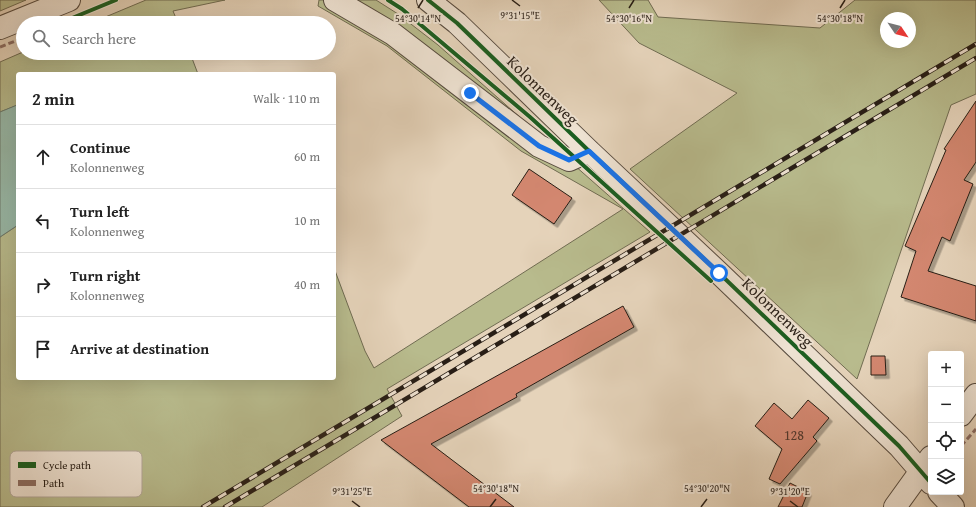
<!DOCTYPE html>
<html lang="en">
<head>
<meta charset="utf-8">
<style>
	:root { --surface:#fff; --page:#f2f2f2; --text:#222; --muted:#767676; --line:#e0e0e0 }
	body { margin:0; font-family:"Gentium Book Plus",serif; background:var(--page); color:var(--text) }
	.controls { position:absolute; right:12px; bottom:12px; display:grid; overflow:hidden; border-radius:4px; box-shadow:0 4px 16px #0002 }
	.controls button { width:36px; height:36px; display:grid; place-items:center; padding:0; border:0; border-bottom:1px solid var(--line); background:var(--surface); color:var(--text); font:20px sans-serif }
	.compass { position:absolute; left:880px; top:12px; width:36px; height:36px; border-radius:50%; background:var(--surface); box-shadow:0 4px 16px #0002; rotate:125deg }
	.stop { position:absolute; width:12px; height:12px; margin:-9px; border:3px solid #1a73e8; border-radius:50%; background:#fff }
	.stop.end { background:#1a73e8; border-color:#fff; box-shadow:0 1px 4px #0008 }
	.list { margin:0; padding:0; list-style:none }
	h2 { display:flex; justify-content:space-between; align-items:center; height:52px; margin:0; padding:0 16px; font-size:17px }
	h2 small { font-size:13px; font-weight:400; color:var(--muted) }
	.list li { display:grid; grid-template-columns:26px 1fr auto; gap:12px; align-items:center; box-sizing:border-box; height:64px; padding:0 16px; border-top:1px solid var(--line) }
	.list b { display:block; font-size:15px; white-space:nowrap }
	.list p { margin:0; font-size:13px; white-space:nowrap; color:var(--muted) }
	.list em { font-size:13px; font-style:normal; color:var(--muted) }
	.icon { flex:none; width:22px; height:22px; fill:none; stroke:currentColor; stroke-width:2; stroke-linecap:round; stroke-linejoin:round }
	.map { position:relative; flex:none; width:976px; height:507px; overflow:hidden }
	.search { position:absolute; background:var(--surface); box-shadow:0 4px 16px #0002; left:16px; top:16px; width:320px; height:44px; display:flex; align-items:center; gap:10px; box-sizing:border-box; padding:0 14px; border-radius:22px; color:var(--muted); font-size:15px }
	.panel { position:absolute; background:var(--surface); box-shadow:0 4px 16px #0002; left:16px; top:72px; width:320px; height:308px; border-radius:4px }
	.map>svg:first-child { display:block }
	.green { fill:#b8bb8d; stroke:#706c52; fill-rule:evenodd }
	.water { fill:#97b9a9; stroke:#6b7b6e }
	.building { fill:#d3876f; stroke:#281e16; filter:url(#shadow) }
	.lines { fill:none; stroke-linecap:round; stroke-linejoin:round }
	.minor-casing { stroke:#574b3f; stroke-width:24 }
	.minor { stroke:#eee2d2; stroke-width:22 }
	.rail-casing { stroke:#281e16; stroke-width:4.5 }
	.rail { stroke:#eee2d2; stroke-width:3; stroke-dasharray:9; stroke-linecap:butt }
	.quiet { stroke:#8d6e63; stroke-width:3; stroke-dasharray:6 3; stroke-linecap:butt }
	.cycleway-casing { stroke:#eee2d2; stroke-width:6 }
	.cycleway { stroke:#1b5e20; stroke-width:4 }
	.route { stroke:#1a73e8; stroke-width:5 }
	.ticks { fill:none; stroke:#281e16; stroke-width:1.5 }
	.labels { text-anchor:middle; stroke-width:4; stroke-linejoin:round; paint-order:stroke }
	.number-label { font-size:14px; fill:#53382c }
	.street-label { font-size:16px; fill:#281e16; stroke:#eee2d2 }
	.key { fill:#eee2d2; stroke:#b3a79a; stroke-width:1 }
	.key-label { font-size:11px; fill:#281e16 }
	.ticks-label { font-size:10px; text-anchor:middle; fill:#281e16; stroke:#eee2d2; stroke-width:4; stroke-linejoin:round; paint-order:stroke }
</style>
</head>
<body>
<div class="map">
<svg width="976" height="507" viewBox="0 0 976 507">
	<defs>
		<filter id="shadow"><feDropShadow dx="3.5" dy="3.5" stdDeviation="0" flood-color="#0004"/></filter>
	</defs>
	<rect width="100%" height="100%" fill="#e5d3ba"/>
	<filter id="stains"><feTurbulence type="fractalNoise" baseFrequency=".005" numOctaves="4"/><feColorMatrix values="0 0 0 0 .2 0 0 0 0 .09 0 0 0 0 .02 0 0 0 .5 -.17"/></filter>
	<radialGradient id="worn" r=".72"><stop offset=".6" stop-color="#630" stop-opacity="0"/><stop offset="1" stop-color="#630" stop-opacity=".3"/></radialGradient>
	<path class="green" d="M 0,0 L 26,0 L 0,11 Z
		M 146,0 L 225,0 L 173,11 L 178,23 L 91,23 Z
		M 319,0 L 376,0 L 398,14 L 438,45 L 650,232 L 387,389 L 402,416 L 262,507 L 0,507 L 0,237 L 18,225 L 18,378 L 334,378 L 334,268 L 365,351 L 374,368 L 623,209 L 521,151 L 387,46 L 318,6 Z
		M 599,0 L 648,0 L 658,17 L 820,28 L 855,0 L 976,0 L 976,94 L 951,105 L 857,379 L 630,169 L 737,93 L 639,43 ZM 886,18 L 910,18 L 910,42 L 886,42 Z
		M 23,52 L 190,53 L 198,74 L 18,74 L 18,105 L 0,112 L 0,62 Z"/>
	<path class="water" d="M 17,105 L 18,225 L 0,237 L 0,112 Z"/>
	<path class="building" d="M 976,101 L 976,162 L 964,180 L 973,184 L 950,241 L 942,237 L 928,271 L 976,286 L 976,321 L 901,297 L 916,251 L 905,246 L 946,150 L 944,149 Z
		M 529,169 L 572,198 L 554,224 L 512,195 Z
		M 623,306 L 634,327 L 516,394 L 517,397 L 431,444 L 514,507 L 469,507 L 381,440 Z
		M 871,356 L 885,356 L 886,375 L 871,375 Z
		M 808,400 L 829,418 L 813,437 L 817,441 L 780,484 L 769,479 L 782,449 L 755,426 L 774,403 L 792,419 Z
		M 790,483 L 808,492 L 802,507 L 778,507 Z"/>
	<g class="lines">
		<defs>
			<path id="minor" d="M 335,0 L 393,34 L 539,146 L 569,160 L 589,151
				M 428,0 L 457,23 L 589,151 L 719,273 L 899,446 L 931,483
				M 0,28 L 69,0
				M 961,415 L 976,395
				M 939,492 L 953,507
				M 895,507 L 931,457"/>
		</defs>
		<use href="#minor" class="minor-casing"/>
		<use href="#minor" class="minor"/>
		<defs>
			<path id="rail" d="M 203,507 L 976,44
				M 225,507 L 976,58"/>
		</defs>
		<use href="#rail" class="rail-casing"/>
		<use href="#rail" class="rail"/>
		<path class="quiet" d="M 0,47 L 23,38
			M 961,446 L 976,429"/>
		<defs>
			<path id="cycleway" d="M 388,0 L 402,9 L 530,117 L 711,281
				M 428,0 L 457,23 L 589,151 L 719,273 L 899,446 L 931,483
				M 60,23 L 116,0"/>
		</defs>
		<use href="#cycleway" class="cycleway-casing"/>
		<use href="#cycleway" class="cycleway"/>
	</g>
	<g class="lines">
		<path class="route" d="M 470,93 L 539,146 L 569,160 L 589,151 L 719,273"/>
	</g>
	<path class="ticks" d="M 512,0 L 520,6M 418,8 L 423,0M 629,8 L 634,0M 840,8 L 845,0M 352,501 L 360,507M 790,501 L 798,507M 490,507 L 496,499M 701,507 L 707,499"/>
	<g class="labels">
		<g class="number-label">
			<text x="794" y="440">128</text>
		</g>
		<g class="street-label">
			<text transform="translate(543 90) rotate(44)" y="6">Kolonnenweg</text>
			<text transform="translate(778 312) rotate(44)" y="6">Kolonnenweg</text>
		</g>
	</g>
	<rect x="10" y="451" width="132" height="46" rx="6" class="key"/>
	<rect x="18" y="462" width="18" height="6" fill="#1b5e20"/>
	<rect x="18" y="480" width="18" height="6" fill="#8d6e63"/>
	<g class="key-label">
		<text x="43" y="469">Cycle path</text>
		<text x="43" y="487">Path</text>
	</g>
	<g class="ticks-label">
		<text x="520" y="19">9°31'15"E</text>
		<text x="418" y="22">54°30'14"N</text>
		<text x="629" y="22">54°30'16"N</text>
		<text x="840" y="22">54°30'18"N</text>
		<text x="496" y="492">54°30'18"N</text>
		<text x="707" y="492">54°30'20"N</text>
		<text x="352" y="495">9°31'25"E</text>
		<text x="790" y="495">9°31'20"E</text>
	</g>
	<rect width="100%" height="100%" filter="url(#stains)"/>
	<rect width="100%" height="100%" fill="url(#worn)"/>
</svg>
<div class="controls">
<button>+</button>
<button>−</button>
<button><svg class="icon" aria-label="locate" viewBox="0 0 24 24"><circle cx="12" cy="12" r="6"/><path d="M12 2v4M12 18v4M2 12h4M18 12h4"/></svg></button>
<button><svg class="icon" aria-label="layers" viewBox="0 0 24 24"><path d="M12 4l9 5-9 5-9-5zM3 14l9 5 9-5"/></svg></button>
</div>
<svg class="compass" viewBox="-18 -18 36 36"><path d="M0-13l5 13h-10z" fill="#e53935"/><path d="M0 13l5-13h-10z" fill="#767676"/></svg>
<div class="stop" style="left:719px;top:273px"></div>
<div class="stop end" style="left:470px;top:93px"></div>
<div class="search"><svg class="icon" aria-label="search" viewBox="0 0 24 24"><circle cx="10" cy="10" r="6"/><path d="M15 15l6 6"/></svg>Search here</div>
<section class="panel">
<h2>2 min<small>Walk · 110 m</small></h2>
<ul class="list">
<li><svg class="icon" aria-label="ahead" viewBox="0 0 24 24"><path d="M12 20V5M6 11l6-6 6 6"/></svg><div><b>Continue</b><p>Kolonnenweg</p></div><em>60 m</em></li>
<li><svg class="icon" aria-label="left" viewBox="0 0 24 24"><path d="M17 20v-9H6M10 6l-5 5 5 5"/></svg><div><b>Turn left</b><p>Kolonnenweg</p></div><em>10 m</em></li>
<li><svg class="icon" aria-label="right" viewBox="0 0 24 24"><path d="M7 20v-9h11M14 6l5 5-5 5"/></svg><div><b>Turn right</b><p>Kolonnenweg</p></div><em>40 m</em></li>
<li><svg class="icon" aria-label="arrive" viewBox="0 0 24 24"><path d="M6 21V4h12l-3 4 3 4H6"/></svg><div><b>Arrive at destination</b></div></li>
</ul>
</section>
</div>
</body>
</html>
